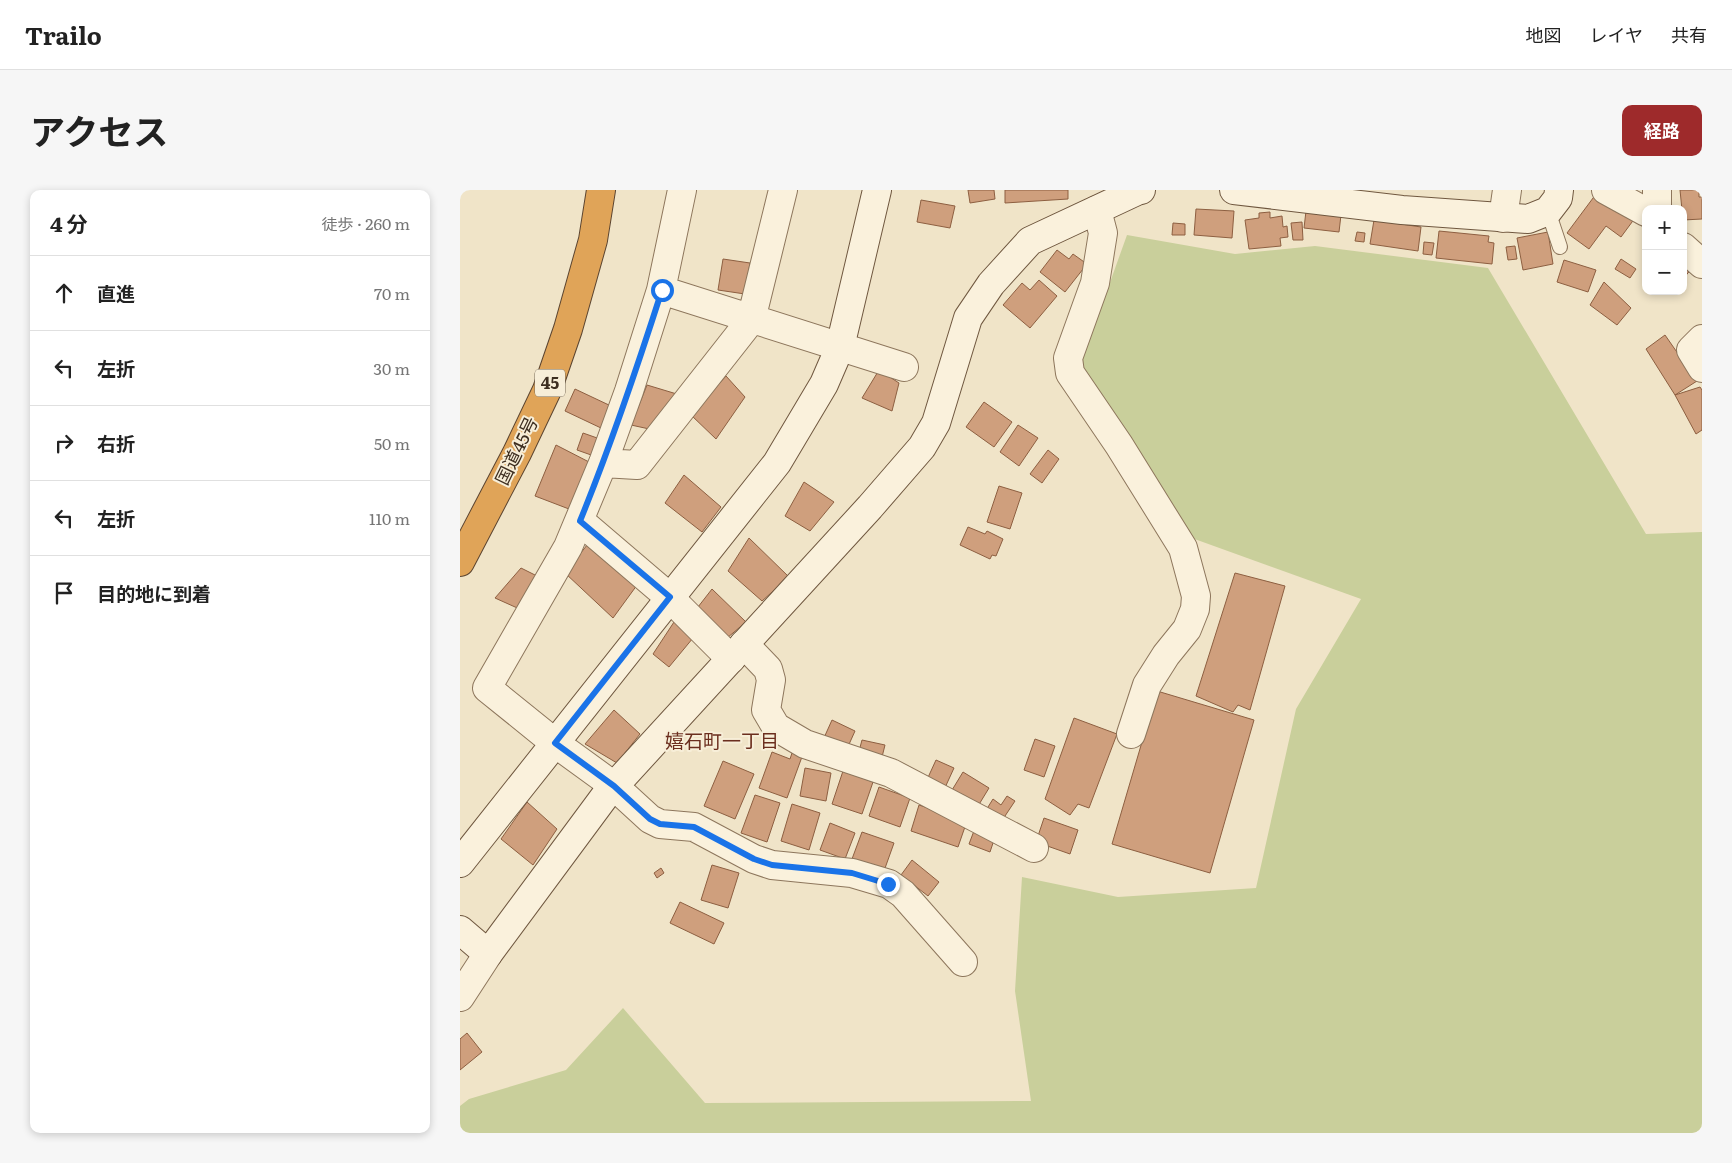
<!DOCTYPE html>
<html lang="ja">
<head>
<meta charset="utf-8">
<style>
	:root { --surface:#fff; --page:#f6f6f6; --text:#222; --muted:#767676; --line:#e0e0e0; --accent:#9e2a2b }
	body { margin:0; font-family:Literata,"Noto Sans JP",serif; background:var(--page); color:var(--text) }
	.controls { position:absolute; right:15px; top:15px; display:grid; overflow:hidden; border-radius:10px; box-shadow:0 2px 8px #0003 }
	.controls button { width:45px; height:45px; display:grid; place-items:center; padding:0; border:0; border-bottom:1px solid var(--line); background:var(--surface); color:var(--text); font:25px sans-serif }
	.stop { position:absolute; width:15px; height:15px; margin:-11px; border:4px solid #1a73e8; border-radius:50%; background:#fff }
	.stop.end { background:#1a73e8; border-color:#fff; box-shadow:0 1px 5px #0008 }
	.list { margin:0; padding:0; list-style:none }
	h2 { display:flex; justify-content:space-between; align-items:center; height:65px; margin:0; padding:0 20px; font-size:21px }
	h2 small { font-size:16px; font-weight:400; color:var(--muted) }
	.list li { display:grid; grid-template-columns:32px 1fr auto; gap:15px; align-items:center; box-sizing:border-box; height:75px; padding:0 20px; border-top:1px solid var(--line) }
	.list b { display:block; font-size:19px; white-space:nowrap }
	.list em { font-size:16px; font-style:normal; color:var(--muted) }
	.icon { flex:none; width:28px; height:28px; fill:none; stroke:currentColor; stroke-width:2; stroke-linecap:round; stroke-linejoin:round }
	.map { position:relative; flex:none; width:1242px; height:943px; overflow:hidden; border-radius:10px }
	header { display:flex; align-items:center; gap:30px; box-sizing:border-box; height:70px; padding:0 25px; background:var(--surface); border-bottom:1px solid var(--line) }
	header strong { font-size:24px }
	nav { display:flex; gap:28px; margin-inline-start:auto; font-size:18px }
	.intro { display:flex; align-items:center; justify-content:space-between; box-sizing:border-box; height:120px; padding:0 30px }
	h1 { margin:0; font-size:35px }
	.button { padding:12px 22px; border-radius:10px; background:var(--accent); color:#fff; font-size:18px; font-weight:700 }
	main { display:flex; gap:30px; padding:0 30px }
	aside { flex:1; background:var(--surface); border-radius:10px; box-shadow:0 2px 8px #0003 }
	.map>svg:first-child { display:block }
	.green { fill:#c9cf9b }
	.building { fill:#cf9f7d; stroke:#8d5f41 }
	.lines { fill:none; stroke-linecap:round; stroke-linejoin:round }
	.lane-casing { stroke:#8d765c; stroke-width:16 }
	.street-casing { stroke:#8d765c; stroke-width:30 }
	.secondary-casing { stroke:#6f573f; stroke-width:30 }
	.highway-casing { stroke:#5b4430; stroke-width:30 }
	.lane { stroke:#faf1dc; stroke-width:14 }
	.street { stroke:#faf1dc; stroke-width:28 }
	.secondary { stroke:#faf1dc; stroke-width:28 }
	.highway { stroke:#e0a458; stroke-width:28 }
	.route { stroke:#1a73e8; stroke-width:6 }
	.labels { text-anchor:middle; stroke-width:4; stroke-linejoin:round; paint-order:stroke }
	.shield { fill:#f7eed8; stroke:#756857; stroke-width:1 }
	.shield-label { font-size:16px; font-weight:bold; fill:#3d2e20 }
	.street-label { font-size:18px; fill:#3d2e20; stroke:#f7eed8 }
	.neighbourhood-label { font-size:19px; fill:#6b2e1e; stroke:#f7eed8 }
</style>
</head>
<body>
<header>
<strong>Trailo</strong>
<nav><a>地図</a><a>レイヤ</a><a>共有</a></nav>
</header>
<div class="intro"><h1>アクセス</h1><a class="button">経路</a></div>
<main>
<aside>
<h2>4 分<small>徒歩 · 260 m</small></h2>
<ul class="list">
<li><svg class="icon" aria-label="ahead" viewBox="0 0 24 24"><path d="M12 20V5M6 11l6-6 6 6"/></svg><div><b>直進</b></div><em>70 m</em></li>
<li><svg class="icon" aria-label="left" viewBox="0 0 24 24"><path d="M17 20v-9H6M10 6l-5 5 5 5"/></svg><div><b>左折</b></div><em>30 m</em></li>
<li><svg class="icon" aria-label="right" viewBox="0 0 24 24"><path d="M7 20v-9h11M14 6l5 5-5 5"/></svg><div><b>右折</b></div><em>50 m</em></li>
<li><svg class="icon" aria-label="left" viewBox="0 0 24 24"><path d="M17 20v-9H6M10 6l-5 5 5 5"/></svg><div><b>左折</b></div><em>110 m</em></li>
<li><svg class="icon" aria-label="arrive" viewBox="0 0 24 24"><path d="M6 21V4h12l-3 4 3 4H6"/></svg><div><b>目的地に到着</b></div></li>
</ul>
</aside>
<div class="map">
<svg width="1242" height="943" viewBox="0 0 1242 943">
	<rect width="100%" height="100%" fill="#f0e4c8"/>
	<path class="green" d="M 667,45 L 775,64 L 855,56 L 1028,78 L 1186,344 L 1242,342 L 1242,943 L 0,943 L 0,916 L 9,909 L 106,880 L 163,818 L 245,913 L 571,911 L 555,801 L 562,687 L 658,707 L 796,698 L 836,519 L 901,409 L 729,347 L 620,176 Z"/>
	<path class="building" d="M 508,0 L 534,0 L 535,9 L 510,13 Z
		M 545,0 L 608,0 L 608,9 L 545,13 Z
		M 1139,0 L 1175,28 L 1161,47 L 1146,36 L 1129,59 L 1107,43 Z
		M 1220,0 L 1239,0 L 1239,7 L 1242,7 L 1242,29 L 1223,30 Z
		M 461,10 L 495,16 L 490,38 L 457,32 Z
		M 736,19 L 774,21 L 772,48 L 734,45 Z
		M 846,21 L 881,25 L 879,42 L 844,38 Z
		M 810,22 L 810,28 L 822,26 L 823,37 L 827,36 L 828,47 L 820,48 L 821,56 L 789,59 L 785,30 L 799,28 L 799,23 Z
		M 914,30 L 961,37 L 958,61 L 910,54 Z
		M 842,32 L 843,50 L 833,50 L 831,33 Z
		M 713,33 L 725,34 L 725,45 L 712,45 Z
		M 979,41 L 1029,46 L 1028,52 L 1034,53 L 1032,74 L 976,68 Z
		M 897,42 L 905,43 L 904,52 L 895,51 Z
		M 1088,42 L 1093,74 L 1063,80 L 1057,48 Z
		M 964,52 L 974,53 L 972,65 L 963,64 Z
		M 1055,56 L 1057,69 L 1048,70 L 1046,57 Z
		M 597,60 L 609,69 L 613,64 L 627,74 L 605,102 L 580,82 Z
		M 263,69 L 290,73 L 285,104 L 258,100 Z
		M 1161,69 L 1176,79 L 1170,88 L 1155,79 Z
		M 1104,70 L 1136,80 L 1128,102 L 1097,92 Z
		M 1223,71 L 1232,78 L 1223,89 Z
		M 579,90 L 597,106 L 570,138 L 543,115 L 562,93 L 570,100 Z
		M 1144,92 L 1171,118 L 1157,135 L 1130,115 Z
		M 1205,145 L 1237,191 L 1215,205 L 1186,159 Z
		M 419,180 L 439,193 L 432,221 L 402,208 Z
		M 266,186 L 285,207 L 256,249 L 231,225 Z
		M 187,195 L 230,208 L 203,242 L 171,235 Z
		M 1240,197 L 1242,200 L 1242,240 L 1236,244 L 1215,205 Z
		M 115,199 L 151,216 L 141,238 L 105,221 Z
		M 524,212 L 552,232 L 534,257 L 506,237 Z
		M 558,235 L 578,248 L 559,276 L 540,262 Z
		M 123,243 L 140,249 L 134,266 L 117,260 Z
		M 96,255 L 131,273 L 109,319 L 75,306 Z
		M 588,260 L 599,269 L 582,293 L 570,284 Z
		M 224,285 L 261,317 L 242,342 L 205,313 Z
		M 344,292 L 374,312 L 350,341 L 325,326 Z
		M 539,296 L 562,303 L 550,339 L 527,332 Z
		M 508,337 L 525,344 L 527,341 L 543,349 L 536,366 L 532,365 L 530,369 L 500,355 Z
		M 289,348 L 329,387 L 302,411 L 268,381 Z
		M 131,350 L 180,391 L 153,428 L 105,383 Z
		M 61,378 L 81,388 L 64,421 L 35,408 Z
		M 775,383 L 825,396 L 790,520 L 778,515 L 773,522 L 736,506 Z
		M 252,399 L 286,432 L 267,448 L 238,417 Z
		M 214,432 L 233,448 L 209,477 L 193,464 Z
		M 697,501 L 794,530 L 750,683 L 652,654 Z
		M 154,520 L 180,544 L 157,573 L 125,554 Z
		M 614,528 L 657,544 L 629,618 L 618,614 L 610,625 L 585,609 Z
		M 372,530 L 395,541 L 386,561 L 363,550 Z
		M 575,549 L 595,556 L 584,587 L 564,580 Z
		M 402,550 L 425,555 L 421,571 L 398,565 Z
		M 333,560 L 343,564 L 327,608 L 299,598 L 312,562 L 330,569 Z
		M 476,570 L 494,578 L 483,602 L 465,594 Z
		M 263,571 L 294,584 L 275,629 L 244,616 Z
		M 345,578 L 371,583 L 366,611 L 340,606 Z
		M 383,581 L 413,592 L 402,624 L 372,614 Z
		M 503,582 L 529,598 L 515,621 L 489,605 Z
		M 419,597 L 450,608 L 440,637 L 409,626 Z
		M 295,605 L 320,613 L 307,652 L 281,643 Z
		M 547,606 L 555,611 L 539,635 L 523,625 L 533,609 L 541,615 Z
		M 67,612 L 97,639 L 73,675 L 41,649 Z
		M 332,614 L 360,623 L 349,660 L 321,651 Z
		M 459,615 L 507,631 L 498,657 L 451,641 Z
		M 584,628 L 618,640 L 610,664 L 576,652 Z
		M 370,633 L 395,643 L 385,669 L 360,660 Z
		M 517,633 L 534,650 L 530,662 L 509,654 Z
		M 402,642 L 434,653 L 424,681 L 392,669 Z
		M 452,670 L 479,692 L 468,706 L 441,685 Z
		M 252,675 L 279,683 L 268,718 L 241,710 Z
		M 201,678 L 204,683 L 197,688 L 194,683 Z
		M 220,712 L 264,733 L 254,754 L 210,733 Z
		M 7,843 L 22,862 L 0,880 L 0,849 Z"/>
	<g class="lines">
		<defs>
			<path id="lane" d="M 1088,21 L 1100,57"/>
			<path id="street" d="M 222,0 L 201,100 L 169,201 L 143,273 L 108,357 L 27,498 L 95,553 L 154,596 L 190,629 L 200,634 L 234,637 L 294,669 L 312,675 L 392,683 L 429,694 L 443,704 L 503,772
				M 1146,0 L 1186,22
				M 1197,0 L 1197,19
				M 637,20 L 643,43 L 635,93 L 608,168 L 610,183 L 659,255 L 723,358 L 736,406 L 735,419 L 727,439 L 706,465 L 687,495 L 671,544
				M 1043,28 L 1047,0
				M 1223,57 L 1242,74
				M 201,100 L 444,177
				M 1242,149 L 1231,160 L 1242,178
				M 143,273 L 177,275 L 291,130 L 323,0
				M 120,331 L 209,407 L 271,469
				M 284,454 L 308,479 L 311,490 L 306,520 L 316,537 L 345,554 L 431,583 L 574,658
				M 0,807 L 28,764"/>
			<path id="secondary" d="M 774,0 L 942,20 L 1068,29 L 1088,21 L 1098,8 L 1099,0
				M 0,673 L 317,273 L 364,194 L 380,157 L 417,0
				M 0,740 L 28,764 L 145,606 L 410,317 L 462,257 L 476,233 L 508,128 L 531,94 L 570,51 L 677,1 L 681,0"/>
			<path id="highway" d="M 0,372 L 57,263 L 87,200 L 108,139 L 133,50 L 141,0"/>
		</defs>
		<use href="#lane" class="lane-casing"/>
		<use href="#street" class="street-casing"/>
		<use href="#secondary" class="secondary-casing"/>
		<use href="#highway" class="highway-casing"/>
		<use href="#lane" class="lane"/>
		<use href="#street" class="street"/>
		<use href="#secondary" class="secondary"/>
		<use href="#highway" class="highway"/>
	</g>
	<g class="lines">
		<path class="route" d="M 202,100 C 177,178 151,255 120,331 L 210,407 L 95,553 L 154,596 L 190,629 L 200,634 L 234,637 L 294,669 L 312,675 L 392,683 L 428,694"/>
	</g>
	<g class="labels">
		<rect class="shield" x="75" y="179.5" width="30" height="27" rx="4"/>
		<g class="shield-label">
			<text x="90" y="199">45</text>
		</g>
		<g class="street-label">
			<text transform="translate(57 261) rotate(-64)" y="6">国道45号</text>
		</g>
		<g class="neighbourhood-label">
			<text x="262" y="558">嬉石町一丁目</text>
		</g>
	</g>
</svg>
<div class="controls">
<button>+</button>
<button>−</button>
</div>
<div class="stop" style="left:202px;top:100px"></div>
<div class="stop end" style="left:428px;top:694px"></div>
</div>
</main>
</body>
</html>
